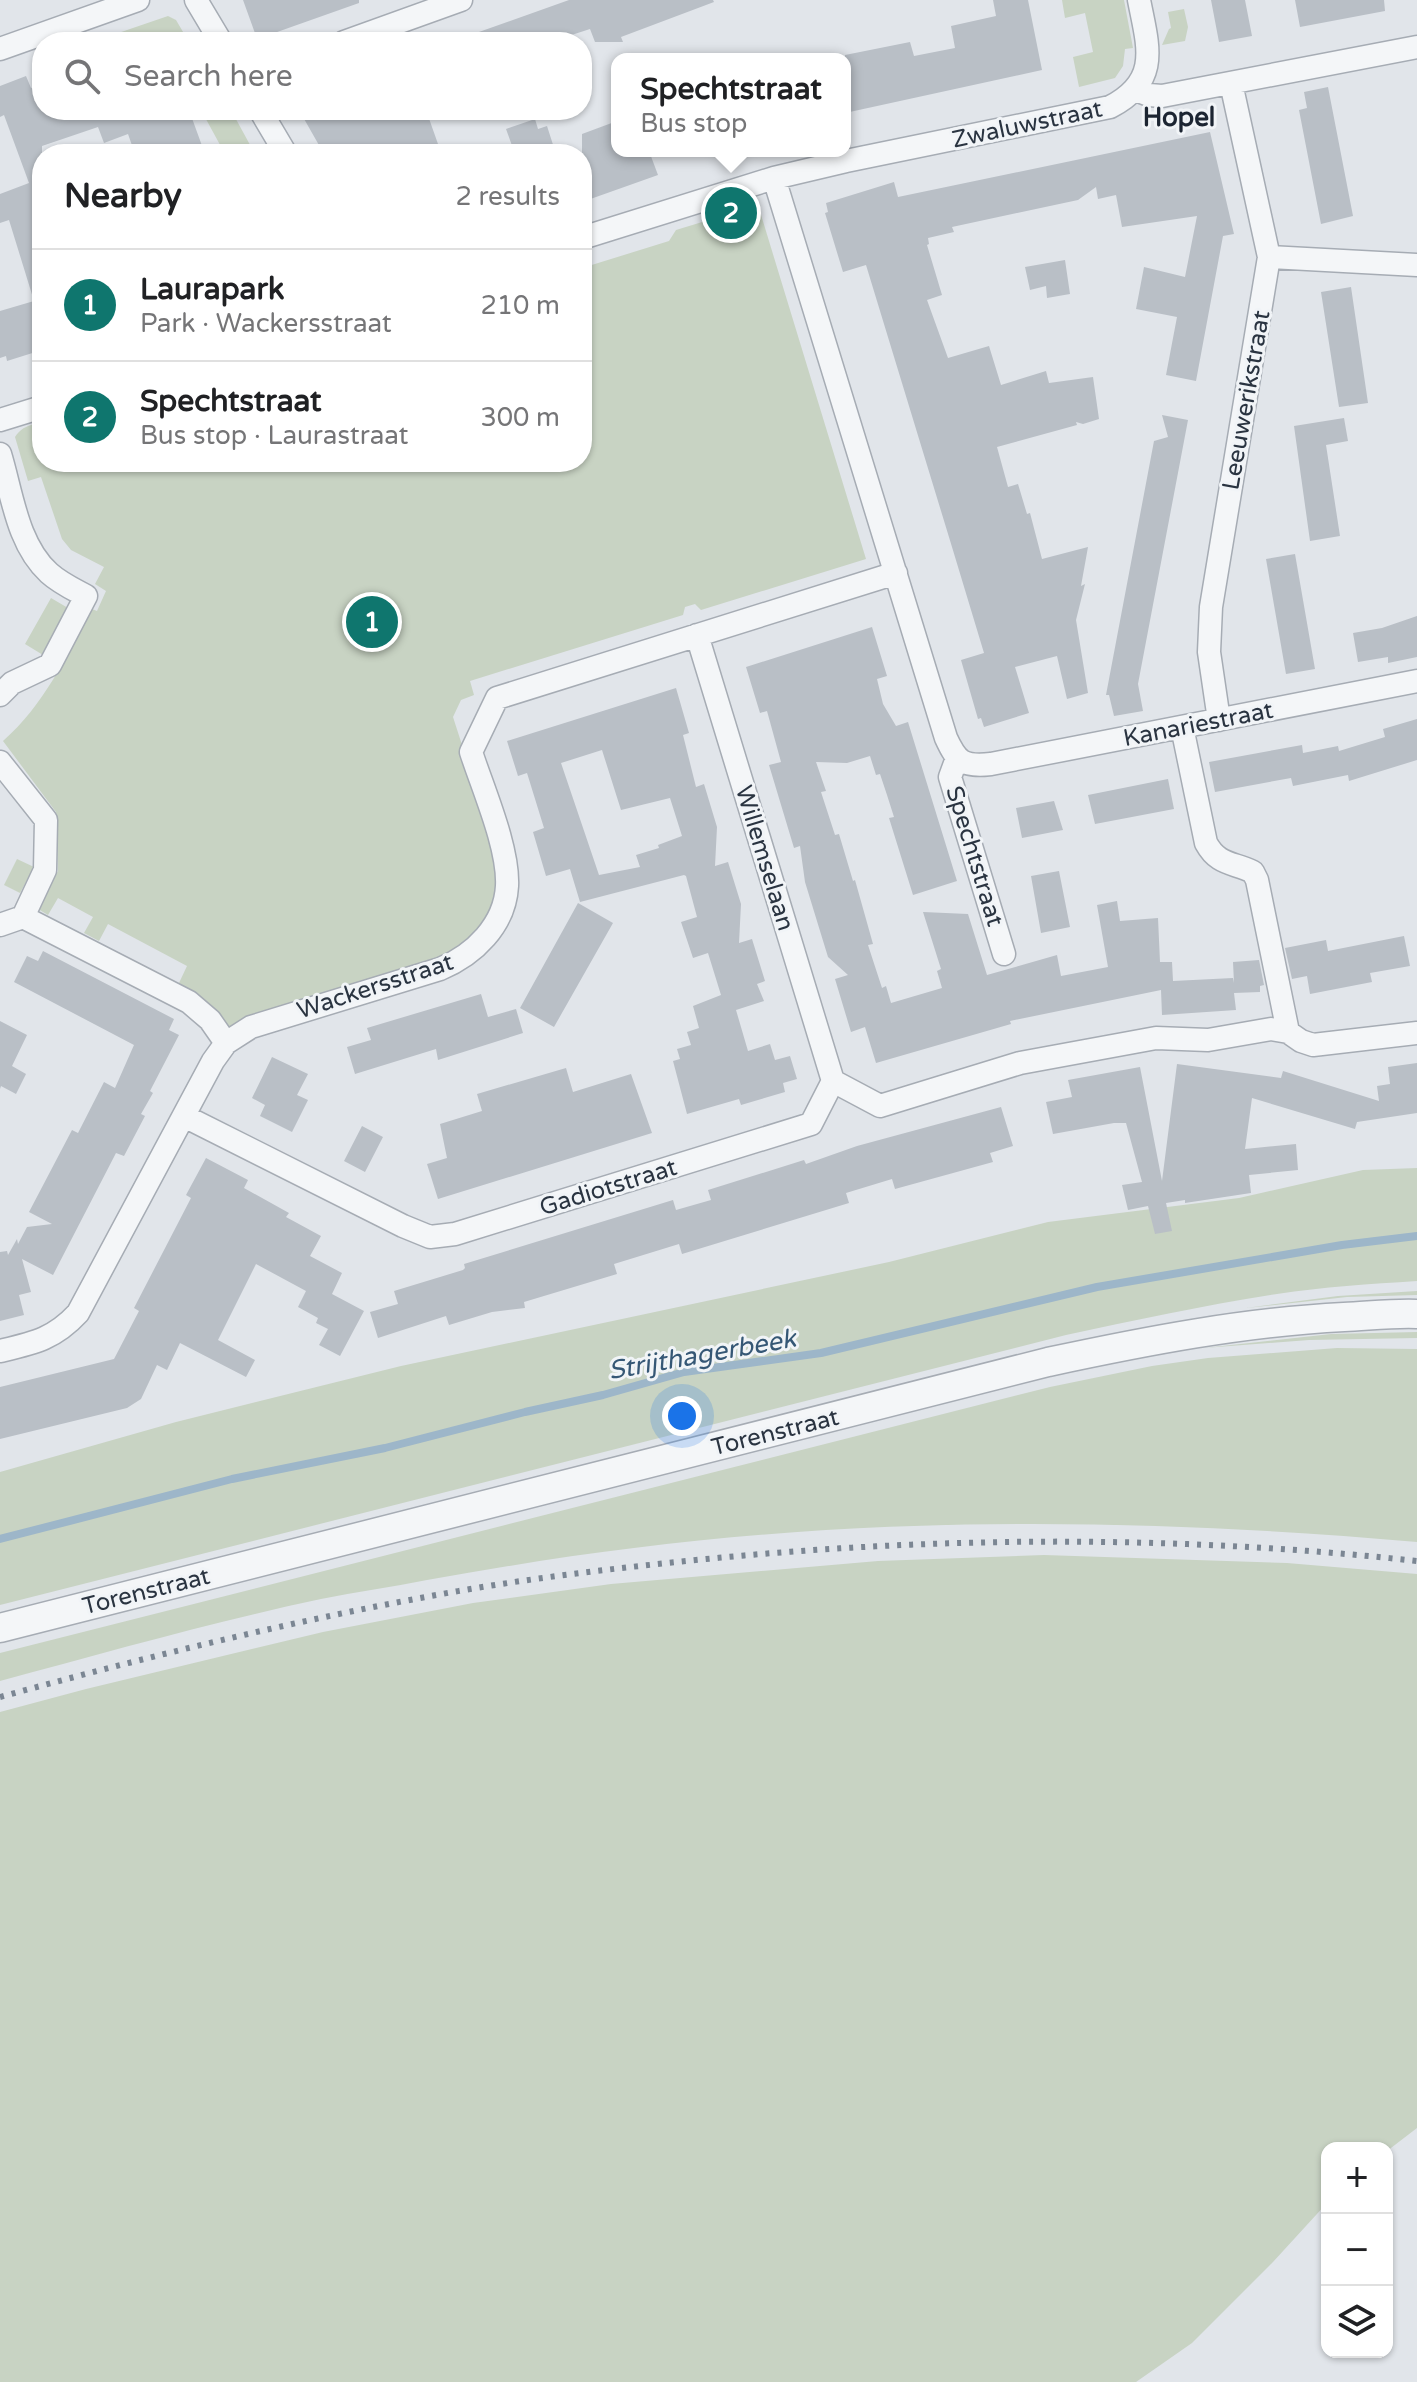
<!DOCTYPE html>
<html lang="en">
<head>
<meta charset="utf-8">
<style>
	:root { --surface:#fff; --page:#f6f6f6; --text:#202124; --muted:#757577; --line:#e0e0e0; --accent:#0f766e }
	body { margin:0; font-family:"Varela Round",sans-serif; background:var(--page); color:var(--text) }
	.controls { position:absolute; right:24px; bottom:24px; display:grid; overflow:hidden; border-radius:16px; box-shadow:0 2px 6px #0004 }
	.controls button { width:72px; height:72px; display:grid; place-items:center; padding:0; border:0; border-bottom:2px solid var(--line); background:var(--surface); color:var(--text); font:40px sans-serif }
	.you { position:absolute; left:682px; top:1416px; width:28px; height:28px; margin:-20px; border:6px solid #fff; border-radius:50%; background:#1a73e8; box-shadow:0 0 0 12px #1a73e833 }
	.badge { display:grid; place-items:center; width:52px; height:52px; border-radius:50%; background:var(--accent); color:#fff; font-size:26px; font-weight:700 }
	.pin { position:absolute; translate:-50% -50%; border:4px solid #fff; box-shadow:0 2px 8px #0006 }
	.popup { position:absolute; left:611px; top:53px; width:240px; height:104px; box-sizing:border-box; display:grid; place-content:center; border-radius:16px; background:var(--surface); filter:drop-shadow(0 2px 6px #0005); font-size:26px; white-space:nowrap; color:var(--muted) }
	.popup b { font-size:30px; color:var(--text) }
	.popup::after { content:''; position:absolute; left:50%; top:100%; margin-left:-16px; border:16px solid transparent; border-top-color:var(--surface) }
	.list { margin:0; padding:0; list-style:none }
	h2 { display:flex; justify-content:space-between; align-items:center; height:104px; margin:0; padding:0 32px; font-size:34px }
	h2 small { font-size:26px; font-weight:400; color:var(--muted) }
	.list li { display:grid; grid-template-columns:52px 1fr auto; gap:24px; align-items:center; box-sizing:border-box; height:112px; padding:0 32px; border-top:2px solid var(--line) }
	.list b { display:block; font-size:30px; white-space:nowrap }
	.list p { margin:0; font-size:26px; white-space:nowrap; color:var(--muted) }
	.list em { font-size:26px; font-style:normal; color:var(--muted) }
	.icon { flex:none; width:44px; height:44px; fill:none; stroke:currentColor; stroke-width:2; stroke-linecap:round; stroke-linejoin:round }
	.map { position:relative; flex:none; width:1417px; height:2382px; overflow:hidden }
	.search { position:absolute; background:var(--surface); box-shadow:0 2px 6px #0004; left:32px; top:32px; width:560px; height:88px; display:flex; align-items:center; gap:20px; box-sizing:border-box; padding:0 28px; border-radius:32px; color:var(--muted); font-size:30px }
	.panel { position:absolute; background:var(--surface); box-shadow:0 2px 6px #0004; left:32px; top:144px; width:560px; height:328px; border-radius:32px }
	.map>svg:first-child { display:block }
	.green { fill:#c8d3c3 }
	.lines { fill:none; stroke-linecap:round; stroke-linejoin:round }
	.stream { stroke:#9db6c9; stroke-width:8 }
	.building { fill:#b9bfc6; fill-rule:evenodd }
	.minor-casing { stroke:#a6acb4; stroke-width:25 }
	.tertiary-casing { stroke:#a6acb4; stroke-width:31 }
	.minor { stroke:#f4f6f8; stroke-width:22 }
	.tertiary { stroke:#f4f6f8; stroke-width:28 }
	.rail { stroke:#7b8693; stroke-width:6; stroke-dasharray:4 8; stroke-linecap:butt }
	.labels { text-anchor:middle; stroke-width:6; stroke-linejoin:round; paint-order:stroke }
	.street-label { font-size:24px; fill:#2a3441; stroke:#f1f4f7 }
	.neighbourhood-label { font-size:26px; font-weight:bold; fill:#1c2532; stroke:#f1f4f7 }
	.water-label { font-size:26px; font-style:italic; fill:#355775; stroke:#f1f4f7 }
</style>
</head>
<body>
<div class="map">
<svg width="1417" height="2382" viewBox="0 0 1417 2382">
	<rect width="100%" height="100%" fill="#e1e5ea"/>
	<path class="green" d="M 1062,0 L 1124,0 L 1133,48 L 1125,49 L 1123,66 L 1115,78 L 1079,87 L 1073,57 L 1093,52 L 1085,13 L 1065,18 Z
		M 1184,9 L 1188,27 L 1185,41 L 1162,45 L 1169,29 L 1171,28 L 1168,12 Z
		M 168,16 L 176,20 L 189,42 L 162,42 L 160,37 L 147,42 L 92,42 Z
		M 201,110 L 231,110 L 255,154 L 225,154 Z
		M 758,205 L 866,559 L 701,610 L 695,604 L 685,607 L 683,615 L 470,681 L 474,695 L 461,700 L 453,717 L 495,847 L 498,892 L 483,928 L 444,959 L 263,1013 L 230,1027 L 210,1006 L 179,983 L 187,966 L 108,924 L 99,941 L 84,933 L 93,917 L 58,898 L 48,915 L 38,909 L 58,871 L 56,812 L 3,741 C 44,705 66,657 92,609 L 97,611 L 106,591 L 95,584 L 104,567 L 71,550 L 62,539 L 41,477 L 28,481 L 15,437 C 20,429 26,426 35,424 L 42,428 L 42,462 L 582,462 L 582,268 L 669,241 L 676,230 Z
		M 51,598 L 68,608 L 43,655 L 25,644 Z
		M 17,859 L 34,867 L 20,893 L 4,885 Z
		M 1417,1168 L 1417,1281 C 1370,1284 1323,1287 1277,1294 C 1206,1305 1136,1320 1066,1335 L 0,1605 L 0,1472 L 176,1422 L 401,1366 L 889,1262 L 1048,1222 L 1239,1198 L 1363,1170 Z
		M 1417,1291 L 1417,1295 L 1347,1297 L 1246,1308 L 1338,1296 Z
		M 1417,1332 L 1417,1338 L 1309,1340 L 1204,1348 L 1331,1334 Z
		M 1337,1348 L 1417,1349 L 1417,1542 C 1157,1519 893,1515 634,1548 C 565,1556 496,1568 427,1580 C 392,1587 356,1592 321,1599 C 213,1622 107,1652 0,1681 L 0,1653 L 1050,1387 L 1152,1366 L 1208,1358 Z
		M 1044,1555 L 1287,1563 L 1417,1574 L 1417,2128 L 1387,2151 L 1387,2148 L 1327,2148 L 1327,2203 L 1273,2262 L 1192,2343 L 1136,2382 L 0,2382 L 0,1712 L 86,1689 L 323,1632 L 473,1603 L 611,1584 L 878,1561 Z"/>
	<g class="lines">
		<path class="stream" d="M 0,1539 L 232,1479 L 385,1448 L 525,1412 L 603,1395 L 684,1372 L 821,1353 L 1097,1287 L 1342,1245 L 1417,1236"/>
	</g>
	<path class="building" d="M 243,0 L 359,0 L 359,3 L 263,37 L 262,35 L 256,36 Z
		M 569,0 L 713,0 L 714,2 L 621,37 L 623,42 L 595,42 L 590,29 L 550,42 L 463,42 L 462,38 Z
		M 993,0 L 1028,0 L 1042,70 L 845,113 L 845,55 L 910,42 L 914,56 L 955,48 L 951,26 L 996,16 Z
		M 1211,0 L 1245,0 L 1252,36 L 1219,42 Z
		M 1295,0 L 1384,0 L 1385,11 L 1300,27 Z
		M 26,76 L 31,88 L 42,84 L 42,110 L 189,110 L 205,154 L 135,154 L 128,134 L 104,143 L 98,127 L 42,146 L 42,350 L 7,361 L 6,356 L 0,358 L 0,311 L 34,301 L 9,220 L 0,223 L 0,194 L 29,183 L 4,115 L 0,117 L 0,86 Z
		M 1328,87 L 1353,216 L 1321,224 L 1299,110 L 1307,108 L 1304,92 Z
		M 299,110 L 426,110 L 438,144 L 411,154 L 324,154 Z
		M 535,119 L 538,129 L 547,126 L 556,154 L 515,154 L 506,129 Z
		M 617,121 L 617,151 L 649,151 L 658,175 L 582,202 L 582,134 Z
		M 1210,132 L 1234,234 L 1223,236 L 1196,381 L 1166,375 L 1177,317 L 1136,309 L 1144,267 L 1185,277 L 1197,216 L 1122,227 L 1116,195 L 1098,199 L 1096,187 L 1078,200 L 952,227 L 954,232 L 928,238 L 929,244 L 927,245 L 942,295 L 927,300 L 948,358 L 989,346 L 1001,385 L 1046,371 L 1049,383 L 1093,377 L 1099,419 L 1083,424 L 1076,422 L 1077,425 L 997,447 L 1008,487 L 1018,484 L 1027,514 L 1030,513 L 1042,559 L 1088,547 L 1081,586 L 1085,584 L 1076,620 L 1088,693 L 1067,699 L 1057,656 L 1015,667 L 1029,713 L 984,727 L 981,718 L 978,719 L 961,660 L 984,653 L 952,547 L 866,265 L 843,272 L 825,213 L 828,212 L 826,203 L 894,182 L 898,197 Z
		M 1065,260 L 1070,294 L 1047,298 L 1046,286 L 1030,290 L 1025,267 Z
		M 1351,287 L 1368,403 L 1339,407 L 1321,292 Z
		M 1162,415 L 1188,420 L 1138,684 L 1143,711 L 1114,716 L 1109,695 L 1106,695 L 1154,441 L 1168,437 Z
		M 1344,418 L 1348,441 L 1326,445 L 1340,536 L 1310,541 L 1294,426 Z
		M 1295,554 L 1315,669 L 1286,674 L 1266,559 Z
		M 1417,616 L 1417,657 L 1388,663 L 1388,657 L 1358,662 L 1353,633 L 1382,628 Z
		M 872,627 L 887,676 L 877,679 L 883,704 L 896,726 L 908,722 L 957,881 L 913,895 L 889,818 L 894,817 L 887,795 L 880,774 L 876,775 L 870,756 L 847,763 L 816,762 L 826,791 L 821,792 L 835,835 L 839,834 L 853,881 L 855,880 L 873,944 L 868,945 L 882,988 L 886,986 L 891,1003 L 942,988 L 937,971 L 941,969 L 923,912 L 968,914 L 987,975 L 1057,955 L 1061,976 L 1108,967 L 1097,905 L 1117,901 L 1120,921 L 1158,918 L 1160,962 L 1172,962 L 1173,981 L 1233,978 L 1234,983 L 1233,962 L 1259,960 L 1264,985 L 1260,986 L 1260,992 L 1234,993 L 1236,1010 L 1162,1015 L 1161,990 L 1010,1021 L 1011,1024 L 876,1063 L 865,1027 L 851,1032 L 835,979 L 848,975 L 828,957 L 805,882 L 800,846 L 794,848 L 769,765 L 781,762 L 767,711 L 760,713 L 746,667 Z
		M 676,688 L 689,733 L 683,735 L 696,787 L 704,784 L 717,827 L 715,866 L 728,862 L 741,904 L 739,943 L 752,939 L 765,981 L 757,984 L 764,1001 L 736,1010 L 748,1051 L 770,1044 L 775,1060 L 790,1056 L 797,1079 L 783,1083 L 785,1092 L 741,1105 L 739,1099 L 687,1114 L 673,1061 L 680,1059 L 677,1049 L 691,1045 L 687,1032 L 699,1028 L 693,1006 L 721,995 L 708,953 L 693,958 L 681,922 L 697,917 L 686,876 L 684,875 L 580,902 L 570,869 L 546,876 L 533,832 L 544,828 L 527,773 L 518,776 L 507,741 ZM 602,750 L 621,810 L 670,798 L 682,836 L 658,845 L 659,848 L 636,855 L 640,867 L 599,875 L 561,763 Z
		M 1417,719 L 1417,760 L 1349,781 L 1348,775 L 1293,786 L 1291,778 L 1215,792 L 1209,762 L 1302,745 L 1303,753 L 1338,746 L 1339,751 L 1385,737 L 1383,729 Z
		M 1168,779 L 1174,809 L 1095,824 L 1088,795 Z
		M 1054,801 L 1063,830 L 1022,838 L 1016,808 Z
		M 1059,871 L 1070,927 L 1041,933 L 1031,876 Z
		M 578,903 L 613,923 L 554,1027 L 520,1008 Z
		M 1404,936 L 1410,966 L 1370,973 L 1372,982 L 1310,994 L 1307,976 L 1292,979 L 1285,948 L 1326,940 L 1328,951 Z
		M 43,951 L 174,1019 L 169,1030 L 179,1035 L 150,1091 L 153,1093 L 141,1114 L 145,1116 L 124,1156 L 116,1153 L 53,1275 L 22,1259 L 31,1292 L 19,1295 L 24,1315 L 0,1321 L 0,1252 L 7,1251 L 8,1255 L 17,1239 L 18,1244 L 27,1227 L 52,1224 L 29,1212 L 72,1130 L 78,1133 L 104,1082 L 115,1088 L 134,1045 L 14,982 L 27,956 L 38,961 Z
		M 481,994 L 488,1017 L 516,1009 L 523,1033 L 438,1060 L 436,1049 L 355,1074 L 347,1047 L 371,1040 L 367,1028 Z
		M 0,1021 L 27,1035 L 12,1066 L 26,1074 L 16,1094 L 1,1086 L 0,1089 Z
		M 272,1057 L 308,1074 L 297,1095 L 308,1100 L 292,1132 L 260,1116 L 265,1105 L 252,1098 Z
		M 1417,1063 L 1417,1113 L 1357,1122 L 1355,1129 L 1252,1098 L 1245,1149 L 1296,1144 L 1298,1170 L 1249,1175 L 1251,1193 L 1185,1203 L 1185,1200 L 1166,1203 L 1172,1231 L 1155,1234 L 1148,1206 L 1128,1210 L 1122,1185 L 1142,1182 L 1126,1123 L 1114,1123 L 1053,1134 L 1046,1102 L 1072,1097 L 1068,1080 L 1140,1067 L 1162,1181 L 1177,1064 L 1281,1078 L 1283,1071 L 1379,1101 L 1377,1086 L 1390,1084 L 1388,1067 Z
		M 566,1068 L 573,1092 L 631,1074 L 652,1133 L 438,1199 L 427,1164 L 447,1158 L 440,1124 L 482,1111 L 477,1094 Z
		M 1001,1107 L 1013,1146 L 990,1153 L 993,1162 L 895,1189 L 892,1179 L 846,1193 L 849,1203 L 682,1254 L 679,1244 L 614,1264 L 617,1274 L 524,1302 L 525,1308 L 492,1312 L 449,1325 L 446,1316 L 378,1338 L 370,1312 L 398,1304 L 394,1291 L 463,1270 L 465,1268 L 464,1264 L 673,1200 L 676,1210 L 711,1200 L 708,1190 L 804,1160 L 806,1164 L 857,1146 Z
		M 362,1126 L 383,1137 L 365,1172 L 344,1161 Z
		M 206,1158 L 248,1180 L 244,1188 L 289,1213 L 286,1217 L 321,1236 L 310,1256 L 342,1273 L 332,1294 L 364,1311 L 340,1356 L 319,1345 L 328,1329 L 316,1323 L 318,1318 L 298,1307 L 306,1291 L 256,1264 L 218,1340 L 255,1360 L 246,1377 L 180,1343 L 167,1370 L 157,1365 L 141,1399 L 127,1408 L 0,1439 L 0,1387 L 114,1359 L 139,1311 L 134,1308 L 191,1198 L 186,1195 Z"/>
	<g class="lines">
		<defs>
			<path id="minor" d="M 196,0 L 221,42
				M 344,42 L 461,0
				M 0,49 L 138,0
				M 1136,90 L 1149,95 L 1162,96 L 1417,47
				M 260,110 L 286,154
				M 774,178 L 946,738 C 957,762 963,767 991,764 L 1417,681
				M 582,238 L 774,178 L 846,161 L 1110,107 C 1161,81 1148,46 1139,0
				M 1269,257 L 1417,265
				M 0,420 L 42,407
				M 0,454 C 12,493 17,544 49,573 C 60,583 73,589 86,596 L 50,665 L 12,683 L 0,695
				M 697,635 L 833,1081
				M 1219,720 L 1209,652 L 1211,607 L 1269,257 L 1231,83
				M 1182,727 L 1206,843 C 1218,865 1232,862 1253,872 L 1257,880 L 1288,1032
				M 957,758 L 950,777 L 1004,954
				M 0,762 L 46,820 L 45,870 L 23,917 L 0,925
				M 23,917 L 189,1002 L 210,1020 L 226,1043
				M 833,1081 L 880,1106 L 1020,1063 L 1156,1038 L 1208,1040 L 1271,1029 L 1288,1032 L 1301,1041 L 1313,1045 L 1417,1033
				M 184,1116 L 403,1226 L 430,1237 L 455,1234 L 811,1124 L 833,1081
				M 0,1351 C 34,1343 54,1339 78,1313 L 213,1061 L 226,1043 L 251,1027 L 440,969 C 474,955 505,925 507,886 C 509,848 483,789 471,752 L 497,698 L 896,573"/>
			<path id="tertiary" d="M 0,1628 L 1048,1362 C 1146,1341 1244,1322 1344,1317 C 1368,1316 1393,1313 1417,1314"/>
		</defs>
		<use href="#minor" class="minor-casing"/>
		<use href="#tertiary" class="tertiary-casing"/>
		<use href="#minor" class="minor"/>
		<use href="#tertiary" class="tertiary"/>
		<path class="rail" d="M 0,1697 C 146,1657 292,1621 442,1594 C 529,1578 617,1568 706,1559 C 942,1536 1180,1535 1417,1561"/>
	</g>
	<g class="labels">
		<g class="street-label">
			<text transform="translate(1027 124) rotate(-12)" y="8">Zwaluwstraat</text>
			<text transform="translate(1246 400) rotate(-80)" y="8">Leeuwerikstraat</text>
			<text transform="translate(1198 724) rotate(-11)" y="8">Kanariestraat</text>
			<text transform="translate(975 856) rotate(73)" y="8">Spechtstraat</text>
			<text transform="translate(765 858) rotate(73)" y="8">Willemselaan</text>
			<text transform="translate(375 986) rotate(-18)" y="8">Wackersstraat</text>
			<text transform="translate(608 1187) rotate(-17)" y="8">Gadiotstraat</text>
			<text transform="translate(775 1432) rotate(-14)" y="8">Torenstraat</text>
			<text transform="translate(146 1591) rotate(-14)" y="8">Torenstraat</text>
		</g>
		<g class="neighbourhood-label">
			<text x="1179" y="126">Hopel</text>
		</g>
		<g class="water-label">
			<text transform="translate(702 1354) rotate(-10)" y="9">Strijthagerbeek</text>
		</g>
	</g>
</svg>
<div class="controls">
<button>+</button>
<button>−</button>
<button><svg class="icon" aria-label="layers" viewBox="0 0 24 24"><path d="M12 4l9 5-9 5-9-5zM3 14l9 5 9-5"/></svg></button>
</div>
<div class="you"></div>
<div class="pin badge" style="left:372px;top:622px">1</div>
<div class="pin badge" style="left:731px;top:213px">2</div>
<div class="popup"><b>Spechtstraat</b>Bus stop</div>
<div class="search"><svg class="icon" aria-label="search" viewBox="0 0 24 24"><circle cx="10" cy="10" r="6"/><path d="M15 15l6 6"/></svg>Search here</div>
<section class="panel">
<h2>Nearby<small>2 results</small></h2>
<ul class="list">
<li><span class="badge">1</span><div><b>Laurapark</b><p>Park · Wackersstraat</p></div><em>210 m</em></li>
<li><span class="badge">2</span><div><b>Spechtstraat</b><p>Bus stop · Laurastraat</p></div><em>300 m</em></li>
</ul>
</section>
</div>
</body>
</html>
